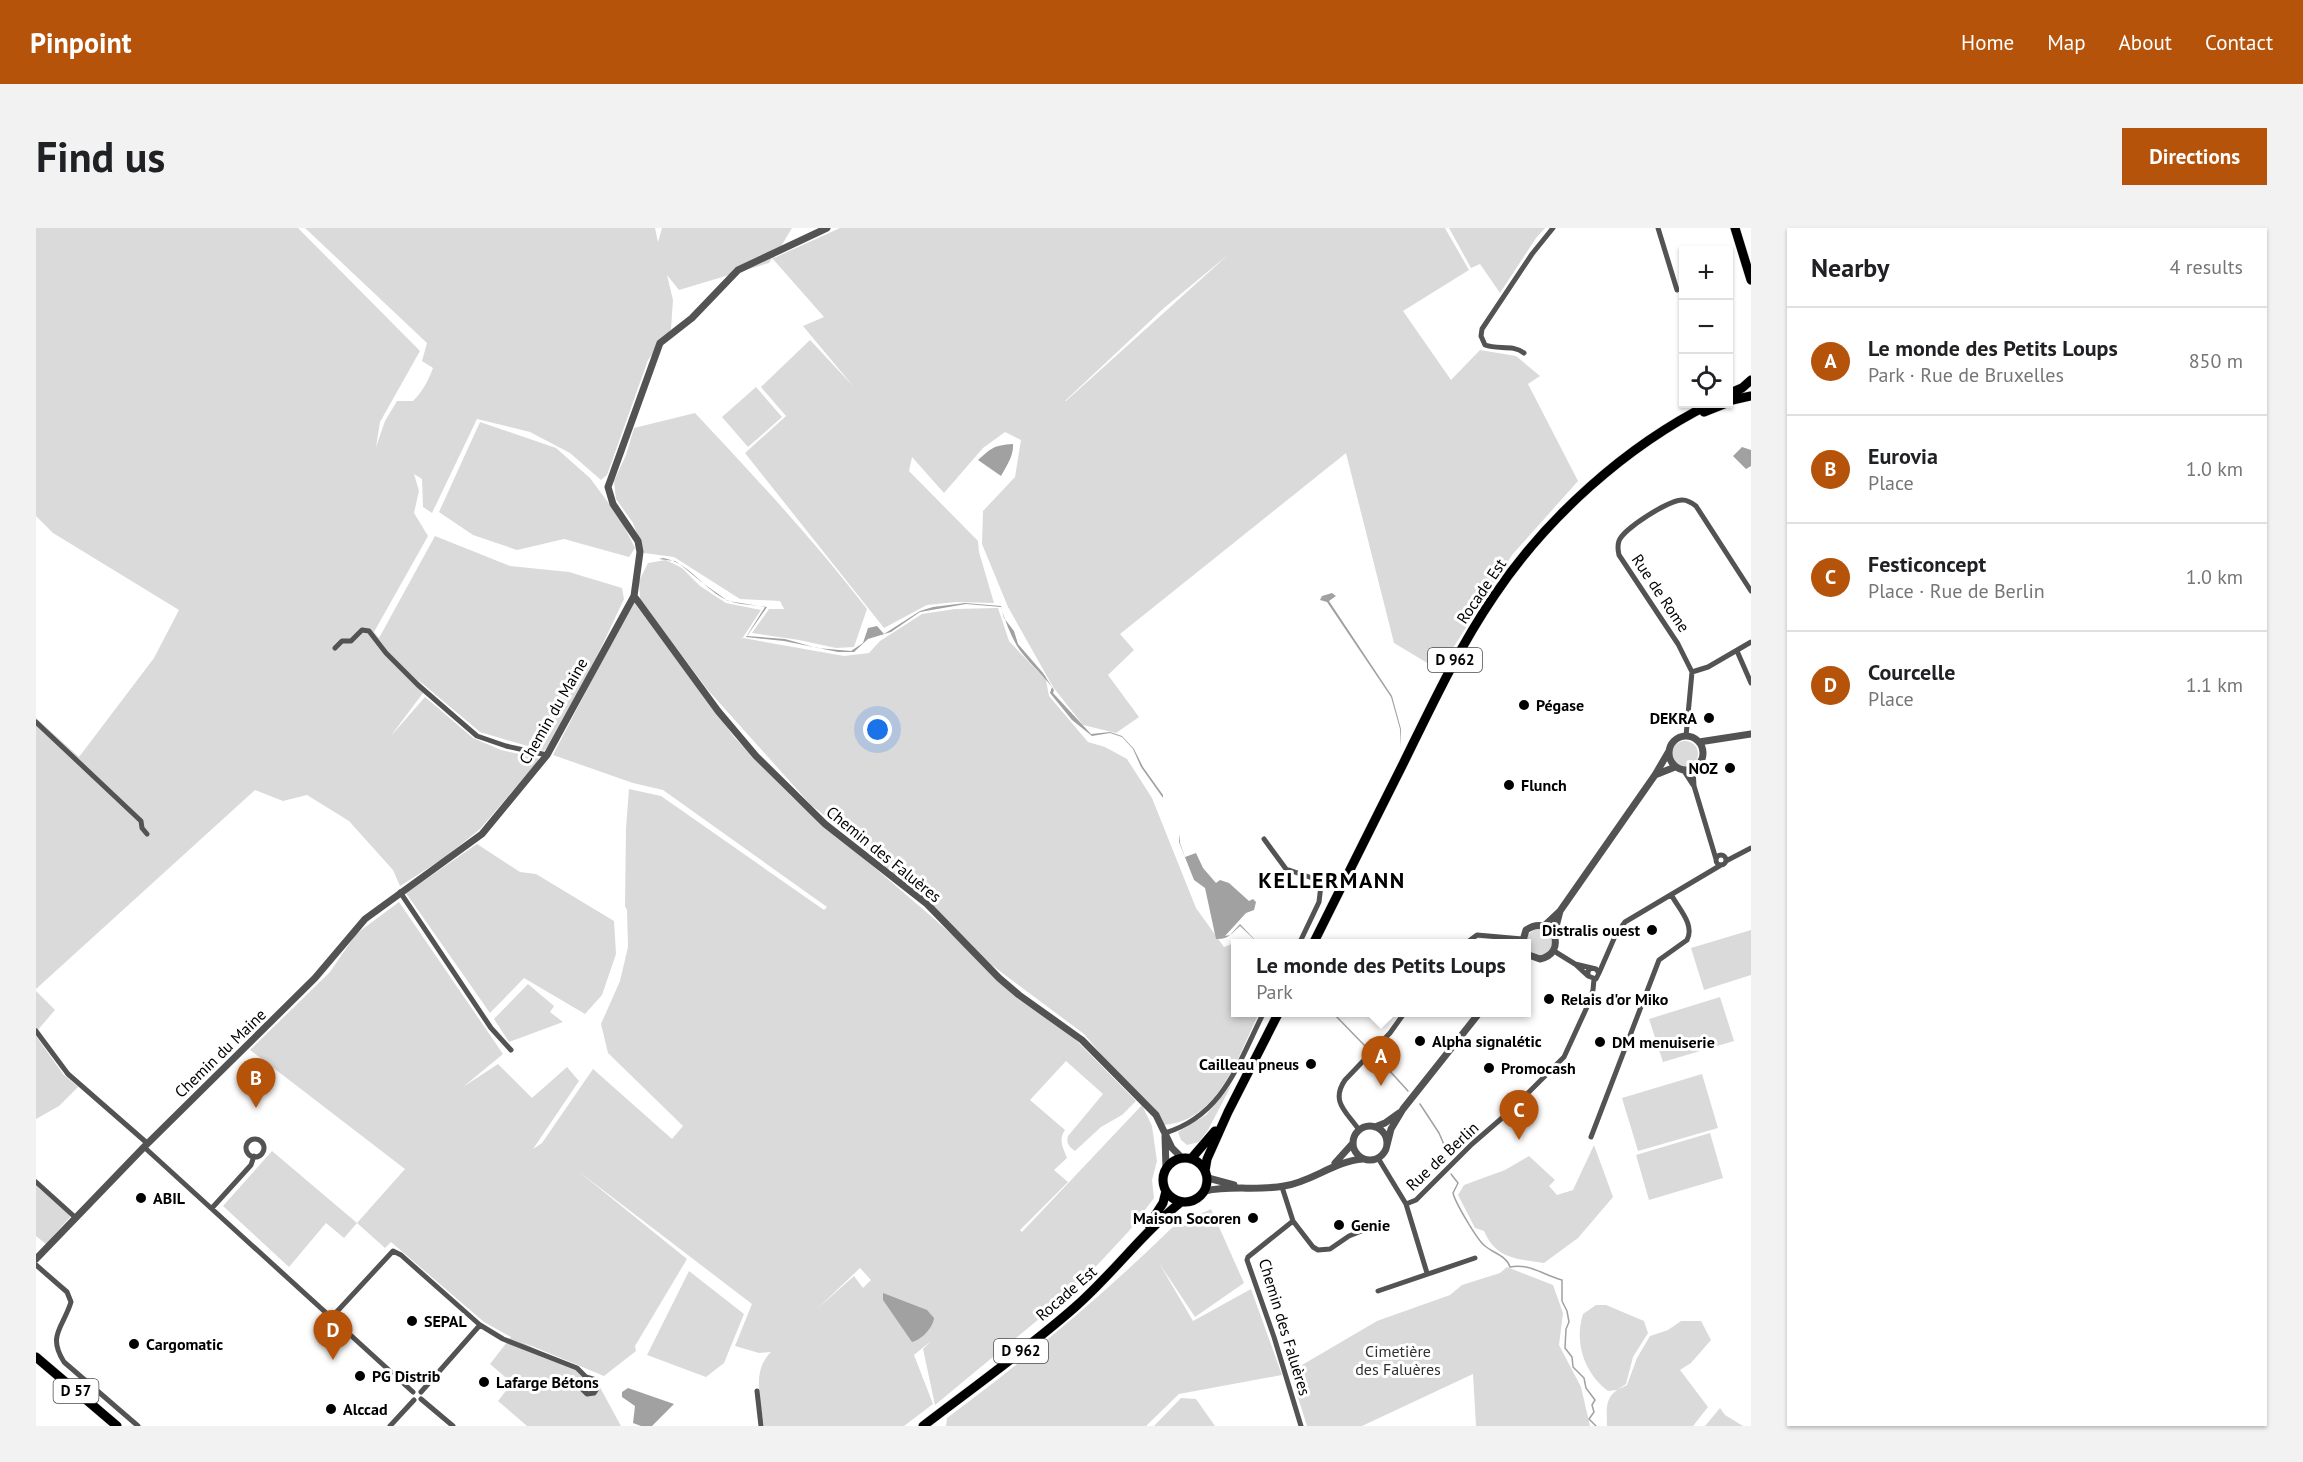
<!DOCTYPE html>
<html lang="en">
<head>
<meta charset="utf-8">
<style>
	:root { --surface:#fff; --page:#f2f2f2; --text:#202124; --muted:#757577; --line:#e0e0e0; --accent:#b45309 }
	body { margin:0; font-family:"PT Sans",sans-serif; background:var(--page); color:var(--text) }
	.controls { position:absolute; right:18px; top:18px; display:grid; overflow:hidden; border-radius:0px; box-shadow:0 2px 4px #0004 }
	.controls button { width:54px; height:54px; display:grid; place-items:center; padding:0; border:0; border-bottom:2px solid var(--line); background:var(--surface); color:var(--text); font:30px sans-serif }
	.you { position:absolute; left:842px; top:502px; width:21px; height:21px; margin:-15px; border:4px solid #fff; border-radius:50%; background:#1a73e8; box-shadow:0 0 0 9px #1a73e833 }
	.badge { display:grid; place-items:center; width:39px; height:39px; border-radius:50%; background:var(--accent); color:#fff; font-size:20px; font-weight:700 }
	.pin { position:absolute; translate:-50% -50px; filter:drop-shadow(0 2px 3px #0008) }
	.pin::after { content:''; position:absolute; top:32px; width:21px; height:18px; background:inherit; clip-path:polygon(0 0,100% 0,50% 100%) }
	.popup { position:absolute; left:1195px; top:711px; width:300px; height:78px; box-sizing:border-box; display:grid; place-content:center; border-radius:0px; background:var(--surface); filter:drop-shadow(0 2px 4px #0005); font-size:20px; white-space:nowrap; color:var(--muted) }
	.popup b { font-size:22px; color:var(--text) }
	.popup::after { content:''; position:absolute; left:50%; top:100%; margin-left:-12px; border:12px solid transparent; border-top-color:var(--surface) }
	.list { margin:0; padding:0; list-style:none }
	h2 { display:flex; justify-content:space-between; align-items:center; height:78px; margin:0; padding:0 24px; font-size:26px }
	h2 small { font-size:20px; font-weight:400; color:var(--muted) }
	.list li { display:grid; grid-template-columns:39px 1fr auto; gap:18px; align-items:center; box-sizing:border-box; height:108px; padding:0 24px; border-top:2px solid var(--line) }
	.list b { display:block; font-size:22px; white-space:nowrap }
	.list p { margin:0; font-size:20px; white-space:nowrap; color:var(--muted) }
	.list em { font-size:20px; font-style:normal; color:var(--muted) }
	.icon { flex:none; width:33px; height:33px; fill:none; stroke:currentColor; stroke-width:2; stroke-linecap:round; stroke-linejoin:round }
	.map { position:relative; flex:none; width:1715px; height:1198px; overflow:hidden; border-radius:0px }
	header { display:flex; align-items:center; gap:36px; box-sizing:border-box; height:84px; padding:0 30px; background:var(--accent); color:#fff }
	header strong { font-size:28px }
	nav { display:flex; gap:33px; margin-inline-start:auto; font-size:21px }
	.intro { display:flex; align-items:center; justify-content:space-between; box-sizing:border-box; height:144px; padding:0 36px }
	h1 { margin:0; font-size:42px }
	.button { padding:15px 27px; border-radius:0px; background:var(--accent); color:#fff; font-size:21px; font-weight:700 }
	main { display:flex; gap:36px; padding:0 36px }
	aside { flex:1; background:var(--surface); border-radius:0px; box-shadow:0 2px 4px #0004 }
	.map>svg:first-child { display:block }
	.green { fill:#dadada; fill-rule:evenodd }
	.water { fill:#a1a1a1 }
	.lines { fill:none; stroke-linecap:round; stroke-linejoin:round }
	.stream { stroke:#a1a1a1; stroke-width:1.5 }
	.primary-casing { stroke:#dbdbdb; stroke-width:10 }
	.minor { stroke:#535353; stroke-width:5 }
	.tertiary { stroke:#535353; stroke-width:7 }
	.primary { stroke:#000; stroke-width:9 }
	.poi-dot { fill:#000; stroke:#fff; stroke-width:2 }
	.labels { text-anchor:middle; stroke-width:6; stroke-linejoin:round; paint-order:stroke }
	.shield { fill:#fff; stroke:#4c4c4c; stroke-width:1.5 }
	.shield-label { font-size:15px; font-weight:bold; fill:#000 }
	.street-label { font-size:16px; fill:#000; stroke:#fff }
	.poi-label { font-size:16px; font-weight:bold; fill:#000; stroke:#fff; text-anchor:start }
	.park-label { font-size:16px; fill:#313131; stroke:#fff }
	.district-label { font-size:22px; font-weight:bold; letter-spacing:1.5px; fill:#000; stroke:#fff }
</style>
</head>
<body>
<header>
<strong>Pinpoint</strong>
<nav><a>Home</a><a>Map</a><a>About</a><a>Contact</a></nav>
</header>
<div class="intro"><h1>Find us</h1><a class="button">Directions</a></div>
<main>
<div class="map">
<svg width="1715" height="1198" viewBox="0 0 1715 1198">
	<rect width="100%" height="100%" fill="#fff"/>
	<path class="green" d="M 0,0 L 262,0 L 384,123 L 344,194 L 340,219 L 349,193 L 361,173 L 377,173 C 387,163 392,153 397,140 L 386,133 L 391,115 L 269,0 L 619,0 L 622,14 L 626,0 L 756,0 L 738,30 L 804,0 L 1409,0 L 1433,42 L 1367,83 L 1415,152 L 1444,122 L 1480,128 L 1504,148 L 1492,156 L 1542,253 L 1476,327 L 1403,442 L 1358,415 L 1310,225 L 1084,406 L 1098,422 L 1072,447 L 1103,489 L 1080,505 L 1047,497 L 1017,459 L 972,379 L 946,316 L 947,283 L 979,249 L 985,212 L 969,204 L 947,220 L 908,265 L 876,229 L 873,243 L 942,313 L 943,324 L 958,375 L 920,374 L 891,377 L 848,400 L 709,225 L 750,188 L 725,159 L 774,112 L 817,158 L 767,98 L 788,89 L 736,30 L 733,35 L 643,62 L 631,47 L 637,72 L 635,101 L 612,132 L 571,247 L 565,252 L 534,225 L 494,204 L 441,191 L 396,285 L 387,279 L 386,251 L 378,246 L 383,263 L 378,285 L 392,308 L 338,404 L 343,410 L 399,308 L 474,338 L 533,344 L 586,360 L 588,371 L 528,498 L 508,523 L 444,504 L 381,451 L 390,461 L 354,509 L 389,469 L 437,510 L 465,522 L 504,531 L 444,601 L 408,630 L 364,658 L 357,642 L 313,593 L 271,567 L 247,573 L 219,562 L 0,761 L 0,490 L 43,529 L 118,430 L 143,382 L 17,305 L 0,288 ZM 1193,26 L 1030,173 L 1029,173 L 1128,80 Z
		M 1413,0 L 1509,0 L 1500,10 L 1464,65 L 1444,36 L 1435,40 Z
		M 720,159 L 746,189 L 712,219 L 686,189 Z
		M 659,185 C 718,248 778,312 831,381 L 818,419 L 800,420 L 763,412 L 716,405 L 733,381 L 748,381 L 744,373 L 704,371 L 638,329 L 608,325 L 597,295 L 580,271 L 578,253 L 590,227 L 598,200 Z
		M 444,194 L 520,220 L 554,250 L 585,292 L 599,320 L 593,329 L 528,311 L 481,322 L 437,307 L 403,284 Z
		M 630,332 L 646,340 L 664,358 L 690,375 L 725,382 L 704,414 L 707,410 L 808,428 L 833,425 L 844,413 L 886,386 L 919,381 L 962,380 L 973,413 L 1007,449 L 1009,447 L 1013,468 L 1052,514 L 1069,519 L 1091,531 L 1116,570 L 1160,680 L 1188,719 L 1207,712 L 1209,715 L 1200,716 L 1200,784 L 1223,785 C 1202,828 1182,896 1125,897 L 1048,806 L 937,723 L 827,617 L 775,577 L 671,461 L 604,371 L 603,353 L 612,335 Z
		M 597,373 L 698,509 L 756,569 L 896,689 L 1005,786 L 1036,808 L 1100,873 L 1086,887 L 1065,899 L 1039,923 C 1033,919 1030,915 1032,908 L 1067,866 L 1030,833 L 994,872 L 1029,902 C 1022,912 1027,919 1031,930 L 1018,942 L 1032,954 L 984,1002 L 986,1004 L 1106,877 L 1116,898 L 1121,933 L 1116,952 L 1118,970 L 1093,1003 L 1039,1061 L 899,1177 L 887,1121 L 895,1113 L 878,1127 L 897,1176 L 868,1198 L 728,1198 C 725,1174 715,1143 735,1124 L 723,1125 L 699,1118 L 716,1076 L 542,943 L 651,1031 L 599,1118 L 600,1123 L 568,1148 L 486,1114 L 560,1152 L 585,1198 L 491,1198 L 462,1173 L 476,1155 L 454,1136 L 475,1109 L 448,1094 L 355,1014 L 349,1020 L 321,995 L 308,1010 L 290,995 L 253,1039 L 187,978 L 236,923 L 321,995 L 369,941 L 214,822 L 294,744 L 320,706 L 363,674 L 467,826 L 427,859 L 462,836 L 496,870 L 531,839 L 543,853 L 497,921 L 506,915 L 557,841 L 636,911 L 647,898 L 572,825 L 565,796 L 584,753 L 592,719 L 591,682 L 589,678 L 590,600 L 593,561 L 625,568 L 788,682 L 791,679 L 627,562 L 597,555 L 517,527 ZM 824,1040 L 835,1052 L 827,1060 L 818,1048 L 781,1081 Z
		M1636 526a13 13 0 1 1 26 0a13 13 0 1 1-26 0Z
		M 441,616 L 484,644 L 500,646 L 578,693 L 580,726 L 566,767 L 549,786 L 488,750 L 454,785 L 370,665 Z
		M1490 714a13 13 0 1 1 26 0a13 13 0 1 1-26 0Z
		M 1715,702 L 1715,747 L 1668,762 L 1655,720 Z
		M 492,756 L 518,778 L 514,784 L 527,794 L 473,814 L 458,791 Z
		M 0,763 L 19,782 L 0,804 Z
		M 1684,769 L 1698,813 L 1627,834 L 1613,791 Z
		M 0,808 L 27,846 L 42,859 L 23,878 L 0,891 Z
		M 1666,846 L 1682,900 L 1602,923 L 1586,870 Z
		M 1196,856 L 1172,902 L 1163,914 L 1151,917 L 1145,912 L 1142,904 L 1170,887 Z
		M 1674,905 L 1687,950 L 1613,972 L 1600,927 Z
		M 1558,917 L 1577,969 L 1542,1010 L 1508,1035 C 1481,1031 1460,1031 1448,1003 L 1439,1000 L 1422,967 L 1428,957 L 1469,942 L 1493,928 L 1519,952 L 1513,958 L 1521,967 L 1537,962 Z
		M 0,958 L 35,988 L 10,1016 L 0,1008 Z
		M 1175,981 L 1208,1055 L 1159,1089 L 1123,1035 L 1157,1093 L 1215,1061 L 1246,1147 L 1143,1166 L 1110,1198 L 910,1198 L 911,1190 C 996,1127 1078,1058 1153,983 L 1158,989 Z
		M 1471,1039 L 1517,1057 L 1527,1085 L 1523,1117 L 1545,1159 L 1554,1198 L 1440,1198 L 1437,1146 L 1326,1198 L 1271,1198 L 1254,1144 L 1341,1093 L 1414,1067 L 1426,1057 L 1464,1045 Z
		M 653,1043 L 708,1086 L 688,1135 L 670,1149 L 611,1127 Z
		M 1560,1077 L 1570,1077 L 1608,1093 L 1612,1105 L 1597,1129 L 1590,1156 L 1581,1162 L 1591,1157 L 1601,1130 L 1614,1108 L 1632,1102 L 1645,1093 L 1665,1093 L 1675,1112 L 1655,1135 L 1644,1142 L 1672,1179 L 1657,1198 L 1571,1198 C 1571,1184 1568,1171 1581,1162 L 1572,1163 C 1548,1145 1538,1114 1547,1086 Z
		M 1145,1170 L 1160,1171 L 1179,1198 L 1118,1198 Z
		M 1684,1180 L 1689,1187 L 1707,1198 L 1669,1198 Z"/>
	<path class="water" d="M 977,216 C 978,227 970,239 965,248 L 942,232 C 955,221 957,217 977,216 Z
		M 1706,219 L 1715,222 L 1715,238 L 1710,241 L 1697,228 Z
		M 627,330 C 655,335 667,362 693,373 C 705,377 719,377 731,379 L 711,408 L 749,411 L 781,420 L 815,423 L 827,415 L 832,400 L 841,398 L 848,406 L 884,383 L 897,379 L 929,375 L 965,378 L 968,390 L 978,403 L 982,416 L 1007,445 L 1018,462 L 1017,465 L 1055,506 L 1074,504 L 1086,508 L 1098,521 L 1107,539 L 1127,567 L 1127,570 L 1105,539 L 1097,521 L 1086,509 L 1074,505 L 1056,508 L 1036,492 L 1014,465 L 1016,459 C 1005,445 990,432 981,418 C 974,406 969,392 965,379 L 930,376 L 884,384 L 855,404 L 832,411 L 818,424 L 802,424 L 748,413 L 710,409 L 729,379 L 692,373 L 668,356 L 646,338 L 639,333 L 623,331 Z
		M 1296,365 L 1300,368 L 1293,373 L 1356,468 L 1365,501 L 1365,520 L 1364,501 L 1355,469 L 1291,374 L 1284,372 L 1286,368 Z
		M 1126,574 L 1144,606 L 1144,615 L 1149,629 L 1160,625 L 1167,640 L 1180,655 L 1184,652 L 1193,655 L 1213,673 L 1217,671 L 1220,674 L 1218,682 L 1210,685 L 1189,708 L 1194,707 L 1204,696 L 1222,715 L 1204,698 C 1196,705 1192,712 1180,711 L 1169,660 L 1158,652 L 1143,614 L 1144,606 Z
		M 847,1065 L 891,1082 L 898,1090 C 897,1100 885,1112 876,1114 L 847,1072 Z
		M 592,1160 L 638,1176 L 616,1198 L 605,1198 L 597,1195 L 599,1178 L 586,1169 L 586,1164 Z"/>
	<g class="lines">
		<path class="stream" d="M 1296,784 L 1330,819
			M 1341,829 L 1372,863
			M 1384,876 L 1403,905 L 1412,926
			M 1415,946 L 1422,955 L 1417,965 C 1419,974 1441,1012 1449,1018 C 1457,1025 1471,1028 1474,1039 C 1494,1035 1507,1047 1526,1052 L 1526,1073 L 1531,1083 L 1533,1094 L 1530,1101 L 1529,1120 L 1536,1129 L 1537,1139 L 1548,1150 L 1550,1160 L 1559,1172 L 1556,1177 L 1558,1184 L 1553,1191 L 1560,1198"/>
		<defs>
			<path id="primary" d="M 1699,0 L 1715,52
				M 1692,166 L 1706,160 L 1715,152
				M 1692,173 L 1715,168
				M 1668,184 L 1688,176
				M 1277,716 C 1307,655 1337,596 1367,536 C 1395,479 1422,421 1458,368 C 1510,290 1590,218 1674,176
				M1127 952a22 22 0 1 1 44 0a22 22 0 1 1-44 0Z
				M 1155,931 L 1179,903
				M 1169,943 L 1171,931 L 1192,884 L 1243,784
				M 1113,997 L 1127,975 L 1130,963
				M 0,1129 L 81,1198
				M 887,1198 C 938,1159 990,1122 1038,1080 C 1076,1047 1106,1005 1145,974"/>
		</defs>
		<use href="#primary" class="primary-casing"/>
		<path class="minor" d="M 1622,0 L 1641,62
			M 1488,125 C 1477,116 1462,122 1449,117 L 1445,108 L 1446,101 L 1496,26 L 1517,0
			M 299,420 L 306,413 L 315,413 L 326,402 L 333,403 L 350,425 L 382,457 L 441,508 L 470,518 L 511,527
			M 1701,423 L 1715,455
			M 1656,444 L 1672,439 L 1715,414
			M 0,494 L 105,593 L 106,600 L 111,606
			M 1650,508 L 1656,444 L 1642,416 L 1583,327 C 1582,322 1581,318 1583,313 C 1587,301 1634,271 1647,272 C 1652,272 1656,275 1660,278 L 1715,363
			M 1657,541 L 1658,558 L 1680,631
			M 1648,543 L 1657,557
			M 1228,611 L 1250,641 L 1282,652 L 1285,657 L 1283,674 L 1263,716
			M1680 632a5 5 0 1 1 10 0a5 5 0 1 1-10 0Z
			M 1690,633 L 1715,620
			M 364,664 L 455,800 L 475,822
			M 1429,716 L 1441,707 L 1486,711
			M 1518,723 L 1539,736 L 1552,748
			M 1539,736 L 1560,741 L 1563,745 L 1560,751 L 1552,748 L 1552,743 L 1555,740
			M 1563,745 L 1580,706 L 1589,694 L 1685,637
			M 0,803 L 32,846 L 111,915
			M 1323,902 C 1311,884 1294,874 1309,852 L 1354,805 L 1369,784
			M 1129,905 C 1188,887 1202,835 1228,784
			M 1555,909 L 1623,732 L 1651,712 C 1659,697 1643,681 1636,668
			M210 920a9 9 0 1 1 18 0a9 9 0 1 1-18 0Z
			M 108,919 L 377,1164
			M 1342,930 L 1370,976 L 1391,1045
			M 0,954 L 40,990
			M 1246,959 L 1257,993 L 1277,1019 L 1282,1022 L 1294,1021 L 1313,1008 L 1328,1002
			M 1370,976 L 1380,972 L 1436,916 L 1473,884 L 1528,829 L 1551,779 L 1557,762 L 1558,751
			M 176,980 L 215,937 L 218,928
			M 1257,993 L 1212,1029 L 1211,1032 L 1238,1109 L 1265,1198
			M 0,1037 L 31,1064 L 35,1074 C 27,1100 11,1107 28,1134 L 102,1198
			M 1342,1063 L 1439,1030
			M 295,1090 L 357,1023 L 365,1027 L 444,1097
			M 721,1163 L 725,1198
			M 385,1164 L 444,1097 L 467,1111 L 541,1140 L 550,1149 L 560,1152 L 562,1159 L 558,1165 L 551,1166 L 545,1160 L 546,1154 L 550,1149
			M 385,1171 L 417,1198
			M 354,1198 L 378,1172"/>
		<path class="tertiary" d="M 598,368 L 682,483 L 720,528 L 789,596 L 891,676 L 963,750 L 983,767 L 1046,812 L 1120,887 L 1136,920 L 1146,930
			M1633 525a17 17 0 1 1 34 0a17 17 0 1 1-34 0Z
			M 1663,514 L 1715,506
			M 1619,547 L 1639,539
			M 1508,698 L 1524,683 L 1619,547 L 1633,523
			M 1518,706 L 1524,683
			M 1486,716 L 1490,702 C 1500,695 1511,696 1518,706 C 1522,719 1517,728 1504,731 L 1490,726
			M1317 915a17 17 0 1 1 34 0a17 17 0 1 1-34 0Z
			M 1339,899 L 1349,895 L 1363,885
			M 1129,908 L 1130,940
			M 1351,917 L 1355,901 L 1367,881 L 1444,784
			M 1299,935 L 1317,915
			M 1172,950 L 1198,957
			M 1169,963 C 1195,957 1222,963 1248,958 C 1276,954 1298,933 1327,931
			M 0,1031 L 108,919 L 279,750 L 329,691 L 446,606 L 511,527 L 598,368 L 604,324 L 602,313 L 577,276 L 572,259 L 624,115 L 656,90 L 702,42 L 791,0"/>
		<use href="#primary" class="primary"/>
	</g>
	<g class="poi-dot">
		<circle cx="1488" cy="477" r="6"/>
		<circle cx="1673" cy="490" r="6"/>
		<circle cx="1694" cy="540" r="6"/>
		<circle cx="1473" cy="557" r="6"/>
		<circle cx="1616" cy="702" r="6"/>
		<circle cx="1513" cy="771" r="6"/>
		<circle cx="1384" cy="813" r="6"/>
		<circle cx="1564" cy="814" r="6"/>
		<circle cx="1275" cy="836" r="6"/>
		<circle cx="1453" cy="840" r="6"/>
		<circle cx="105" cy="970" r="6"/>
		<circle cx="1217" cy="990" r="6"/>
		<circle cx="1303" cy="997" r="6"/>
		<circle cx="376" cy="1093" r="6"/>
		<circle cx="98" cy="1116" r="6"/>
		<circle cx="324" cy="1148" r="6"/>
		<circle cx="448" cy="1154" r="6"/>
		<circle cx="295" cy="1181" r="6"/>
	</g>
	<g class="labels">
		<g class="shield">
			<rect x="1392" y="420" width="54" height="24" rx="4.5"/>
			<rect x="958" y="1111" width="54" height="24" rx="4.5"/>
			<rect x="17.5" y="1151" width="45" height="24" rx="4.5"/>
		</g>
		<g class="shield-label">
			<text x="1419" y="437">D 962</text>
			<text x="985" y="1128">D 962</text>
			<text x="40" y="1168">D 57</text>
		</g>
		<g class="street-label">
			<text transform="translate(1445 363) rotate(-56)" y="6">Rocade Est</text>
			<text transform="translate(1625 365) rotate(56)" y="6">Rue de Rome</text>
			<text transform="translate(517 483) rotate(-60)" y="6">Chemin du Maine</text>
			<text transform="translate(848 626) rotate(39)" y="6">Chemin des Faluères</text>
			<text transform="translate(184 825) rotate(-44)" y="6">Chemin du Maine</text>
			<text transform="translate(1406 928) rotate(-43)" y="6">Rue de Berlin</text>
			<text transform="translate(1030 1065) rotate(-41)" y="6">Rocade Est</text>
			<text transform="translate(1249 1099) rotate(73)" y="6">Chemin des Faluères</text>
		</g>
		<g class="poi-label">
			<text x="1500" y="483">Pégase</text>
			<text x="1661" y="496" text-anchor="end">DEKRA</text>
			<text x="1682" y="546" text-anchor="end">NOZ</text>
			<text x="1485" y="563">Flunch</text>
			<text x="1604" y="708" text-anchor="end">Distralis ouest</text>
			<text x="1525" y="777">Relais d'or Miko</text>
			<text x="1396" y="819">Alpha signalétic</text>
			<text x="1576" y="820">DM menuiserie</text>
			<text x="1263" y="842" text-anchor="end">Cailleau pneus</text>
			<text x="1465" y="846">Promocash</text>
			<text x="117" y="976">ABIL</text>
			<text x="1205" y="996" text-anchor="end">Maison Socoren</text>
			<text x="1315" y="1003">Genie</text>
			<text x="388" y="1099">SEPAL</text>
			<text x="110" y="1122">Cargomatic</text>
			<text x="336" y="1154">PG Distrib</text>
			<text x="460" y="1160">Lafarge Bétons</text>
			<text x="307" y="1187">Alccad</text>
		</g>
		<g class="park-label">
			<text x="1362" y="1129">Cimetière<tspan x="1362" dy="18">des Faluères</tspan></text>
		</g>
		<g class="district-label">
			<text x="1296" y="660">KELLERMANN</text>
		</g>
	</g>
</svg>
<div class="controls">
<button>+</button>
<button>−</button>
<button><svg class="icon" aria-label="locate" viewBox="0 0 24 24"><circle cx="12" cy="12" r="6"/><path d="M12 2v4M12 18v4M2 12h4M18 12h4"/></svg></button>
</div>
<div class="you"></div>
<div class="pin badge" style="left:1345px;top:858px">A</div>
<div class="popup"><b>Le monde des Petits Loups</b>Park</div>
<div class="pin badge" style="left:220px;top:880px">B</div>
<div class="pin badge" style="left:1483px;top:912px">C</div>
<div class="pin badge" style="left:297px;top:1132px">D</div>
</div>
<aside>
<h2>Nearby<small>4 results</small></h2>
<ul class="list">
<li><span class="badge">A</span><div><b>Le monde des Petits Loups</b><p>Park · Rue de Bruxelles</p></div><em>850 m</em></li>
<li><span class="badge">B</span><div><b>Eurovia</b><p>Place</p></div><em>1.0 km</em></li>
<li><span class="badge">C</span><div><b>Festiconcept</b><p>Place · Rue de Berlin</p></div><em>1.0 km</em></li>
<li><span class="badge">D</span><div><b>Courcelle</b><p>Place</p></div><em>1.1 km</em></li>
</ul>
</aside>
</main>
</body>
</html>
